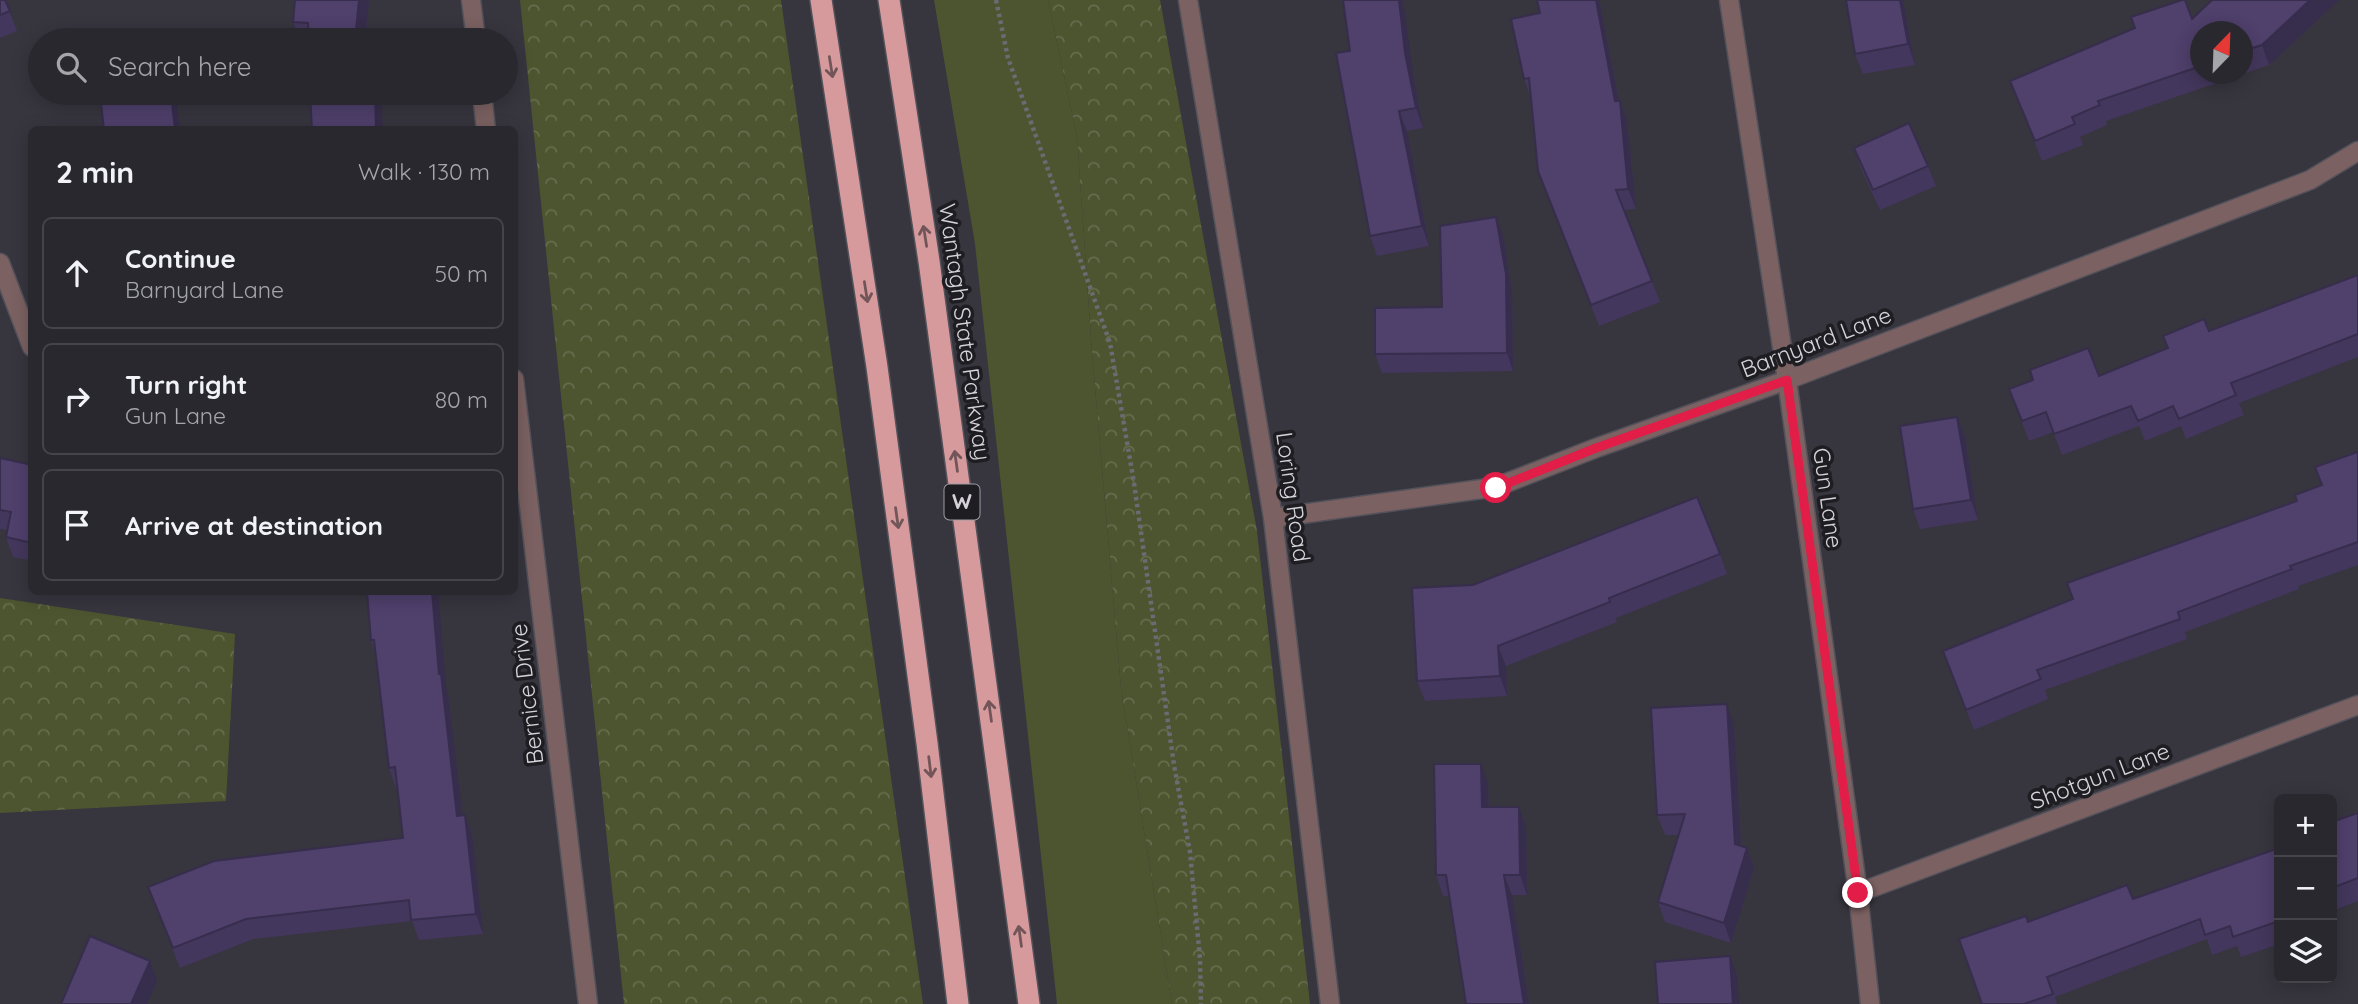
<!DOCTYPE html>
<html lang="en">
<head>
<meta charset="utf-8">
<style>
	:root { --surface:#29282e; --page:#313036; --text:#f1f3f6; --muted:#a5a6aa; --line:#45444a }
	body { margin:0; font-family:Quicksand,sans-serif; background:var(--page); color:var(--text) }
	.controls { position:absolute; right:21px; bottom:21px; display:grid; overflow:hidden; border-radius:10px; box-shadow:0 4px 18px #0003 }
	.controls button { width:63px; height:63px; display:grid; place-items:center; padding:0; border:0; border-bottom:2px solid var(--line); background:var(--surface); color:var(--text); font:35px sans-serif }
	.compass { position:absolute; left:2190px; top:21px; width:63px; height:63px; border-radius:50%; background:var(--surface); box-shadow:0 4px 18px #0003; rotate:23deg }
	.stop { position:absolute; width:21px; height:21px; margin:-16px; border:5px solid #e11d48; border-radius:50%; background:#fff }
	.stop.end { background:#e11d48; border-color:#fff; box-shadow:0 2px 7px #0008 }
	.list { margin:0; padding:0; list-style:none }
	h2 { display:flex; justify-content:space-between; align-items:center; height:91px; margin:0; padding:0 28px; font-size:30px }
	h2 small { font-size:23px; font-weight:400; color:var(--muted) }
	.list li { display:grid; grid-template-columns:46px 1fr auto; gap:21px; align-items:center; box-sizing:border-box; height:112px; margin:0 14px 14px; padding:0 14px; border:2px solid var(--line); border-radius:10px }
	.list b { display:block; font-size:26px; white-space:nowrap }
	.list p { margin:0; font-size:23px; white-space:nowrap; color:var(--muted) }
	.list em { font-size:23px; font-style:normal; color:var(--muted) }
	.icon { flex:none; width:38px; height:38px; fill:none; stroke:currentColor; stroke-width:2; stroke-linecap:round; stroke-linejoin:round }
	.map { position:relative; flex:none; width:2358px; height:1004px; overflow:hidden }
	.search { position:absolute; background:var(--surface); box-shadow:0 4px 18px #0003; left:28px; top:28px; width:490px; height:77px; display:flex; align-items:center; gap:18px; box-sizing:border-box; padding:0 24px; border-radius:38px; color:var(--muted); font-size:26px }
	.panel { position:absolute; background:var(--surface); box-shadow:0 4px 18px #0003; left:28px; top:126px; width:490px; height:469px; border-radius:10px }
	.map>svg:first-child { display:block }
	.grass { fill:#4c552f }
	.forest { fill:url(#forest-crowns) }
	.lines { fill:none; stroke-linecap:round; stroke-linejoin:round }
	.minor-casing { stroke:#53515a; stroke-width:21 }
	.highway-casing { stroke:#53515a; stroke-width:24 }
	.path { stroke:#6c6a72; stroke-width:4.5; stroke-dasharray:3.5 3.5; stroke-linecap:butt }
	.minor { stroke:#7b6162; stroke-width:18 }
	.highway { stroke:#d79a9c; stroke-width:21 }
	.wall { fill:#44375d; fill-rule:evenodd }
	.shaded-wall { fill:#372d4c }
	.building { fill:#4f406c; stroke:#372d4c; stroke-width:2 }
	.oneway { stroke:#715558 }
	.route { stroke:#e11d48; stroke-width:9 }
	.labels { text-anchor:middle; stroke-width:7; stroke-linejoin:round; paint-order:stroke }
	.shield { fill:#1e1d21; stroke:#9e9ca2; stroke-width:2 }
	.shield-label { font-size:21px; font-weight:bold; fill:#d5d3d9 }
	.street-label { font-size:23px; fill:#d5d3d9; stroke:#1e1d21 }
</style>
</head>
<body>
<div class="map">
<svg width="2358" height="1004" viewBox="0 0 2358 1004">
	<defs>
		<pattern id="forest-crowns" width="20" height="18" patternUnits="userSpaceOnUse" patternTransform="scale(1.75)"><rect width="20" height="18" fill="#4c552f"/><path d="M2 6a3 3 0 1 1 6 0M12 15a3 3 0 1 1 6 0" fill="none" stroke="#656d4d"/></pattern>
	</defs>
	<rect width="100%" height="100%" fill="#37353e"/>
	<path class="grass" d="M 934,0 L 1048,0 L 1077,137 L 1092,352 L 1121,688 L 1172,1004 L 1057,1004 L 975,244 Z"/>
	<path class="forest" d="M 520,0 L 781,0 L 923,1004 L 624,1004 Z
		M 1048,0 L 1160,0 L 1257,531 L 1310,1004 L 1172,1004 L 1121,688 L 1092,352 L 1077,137 Z
		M 0,598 L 235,634 L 226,801 L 0,813 Z"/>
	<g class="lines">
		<defs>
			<path id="minor" d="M 471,0 L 476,40
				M 1188,0 L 1273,518 L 1330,1004
				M 1729,0 L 1787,380 L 1858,893 L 1870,1004
				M 482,93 L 486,130
				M 0,263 L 32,347
				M 514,379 L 588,1004
				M 1273,518 L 1496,487 L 1596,448 L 1787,380 L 2310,180 L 2358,151
				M 1858,893 L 2358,705"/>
			<path id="highway" d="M 821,0 L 877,367 L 927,743 L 958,1004
				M 889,0 L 929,261 L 1029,1004"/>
		</defs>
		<use href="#minor" class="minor-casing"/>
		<use href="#highway" class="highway-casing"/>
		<path class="path" d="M 996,0 L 1008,58 L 1110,343 L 1134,483 L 1174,765 L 1190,852 L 1200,959 L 1201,1004"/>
		<use href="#minor" class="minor"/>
		<use href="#highway" class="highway"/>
	</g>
	<path class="wall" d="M 0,0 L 5,0 L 17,31 L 0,38 Z
		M 295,0 L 369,0 L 365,40 L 300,40 L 293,22 Z
		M 1599,0 L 1619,101 L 1620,101 L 1627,121 L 1636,209 L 1624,210 L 1660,302 L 1599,326 L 1538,171 L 1531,98 L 1524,79 L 1540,13 Z
		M 1903,0 L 1915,65 L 1863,74 L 1855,54 Z
		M 2339,0 L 2269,65 L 2106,121 L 2107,125 L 2080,137 L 2083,145 L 2042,161 L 2010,81 L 2192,19 ZM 2201,32 L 2243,32 L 2243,74 L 2201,74 Z
		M 1350,51 L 1413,74 L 1423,128 L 1407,131 L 1429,246 L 1377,256 L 1370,236 Z
		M 1854,148 L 1928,166 L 1936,186 L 1880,210 L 1861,169 Z
		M 1503,235 L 1512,292 L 1513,371 L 1382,373 L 1375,354 L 1442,307 Z
		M 2358,275 L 2358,357 L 2239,403 L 2244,415 L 2186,439 L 2181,426 L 2145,441 L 2139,426 L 2062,455 L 2053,432 L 2029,441 L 2009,389 L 2099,376 L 2167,348 L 2163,336 L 2209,331 Z
		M 1957,417 L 1965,437 L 1978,520 L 1920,529 L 1913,509 Z
		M 2358,452 L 2358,565 L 2298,586 L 2299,589 L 2185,632 L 2187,639 L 2045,690 L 2048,699 L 1974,730 L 1943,651 L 2073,599 L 2297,501 L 2321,485 Z
		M 0,458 L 32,465 L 32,561 L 13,557 L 6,537 L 7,530 L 0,529 Z
		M 1720,554 L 1727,574 L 1616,618 L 1617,622 L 1506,666 L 1507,696 L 1425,701 L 1417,681 L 1473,585 Z
		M 367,592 L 446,687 L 448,694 L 462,816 L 465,815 L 472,835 L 483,934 L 419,940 L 412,921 L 253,939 L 180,968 L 148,887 L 403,838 L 397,788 L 396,788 L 389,768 L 375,653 L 371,640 Z
		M 1734,725 L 1741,846 L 1747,848 L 1754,868 L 1731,943 L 1665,922 L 1658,902 L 1679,835 L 1665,835 L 1657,815 Z
		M 1488,784 L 1489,807 L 1519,807 L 1526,827 L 1527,895 L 1512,895 L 1529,1004 L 1466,1004 L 1449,896 L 1443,896 L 1436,875 Z
		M 2358,813 L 2358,901 L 2332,911 L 2332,822 Z
		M 2279,848 L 2279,944 L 2241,957 L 2237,946 L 2212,955 L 2207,939 L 2055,997 L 2057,1004 L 1982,1004 L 2028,922 L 2133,899 Z"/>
	<path class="shaded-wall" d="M 359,0 L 369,0 L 365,40 L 355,40 Z
		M 1399,0 L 1403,0 L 1413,74 L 1423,128 L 1416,108 L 1405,53 Z
		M 1596,0 L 1599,0 L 1621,112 L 1620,101 L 1627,121 L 1636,209 L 1628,189 L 1615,101 Z
		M 1900,0 L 1903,0 L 1915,65 L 1908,44 Z
		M 2310,0 L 2339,0 L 2269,65 L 2262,45 Z
		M 171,93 L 173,93 L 177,104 L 180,130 L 175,130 Z
		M 375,93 L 381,93 L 383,130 L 376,130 Z
		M 1399,111 L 1407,131 L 1429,246 L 1422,226 Z
		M 1496,217 L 1503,235 L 1512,292 L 1513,371 L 1507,353 Z
		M 1957,417 L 1965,437 L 1978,520 L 1971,500 Z
		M 432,592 L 438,592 L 446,687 L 448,694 L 465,836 L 457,816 L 439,674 Z
		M 1498,646 L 1506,666 L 1507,696 L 1500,676 Z
		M 1727,704 L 1734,725 L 1742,862 L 1747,848 L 1754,868 L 1731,943 L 1724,923 L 1735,844 Z
		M 1481,764 L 1488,784 L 1489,828 L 1482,807 Z
		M 1519,807 L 1526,827 L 1527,895 L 1520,875 Z
		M 465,815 L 472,835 L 483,934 L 476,914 Z
		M 1504,875 L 1512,895 L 1529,1004 L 1524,1004 Z
		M 1730,956 L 1737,976 L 1739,1004 L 1733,1004 Z
		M 150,961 L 157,981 L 147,1004 L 131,1004 Z"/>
	<path class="building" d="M 0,0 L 5,0 L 10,11 L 0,15 Z
		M 295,0 L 359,0 L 355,40 L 309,40 L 308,23 L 293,22 Z
		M 1343,0 L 1399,0 L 1405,53 L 1416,108 L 1399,111 L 1422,226 L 1370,236 L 1336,53 L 1350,51 Z
		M 1537,0 L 1596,0 L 1615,101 L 1620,101 L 1628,189 L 1616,190 L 1652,281 L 1591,305 L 1538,171 L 1529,78 L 1524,79 L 1511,19 L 1540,13 Z
		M 1846,0 L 1900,0 L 1908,44 L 1855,54 Z
		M 2182,0 L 2185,0 L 2192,19 L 2212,0 L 2310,0 L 2262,45 L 2243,51 L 2243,32 L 2201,32 L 2201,66 L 2098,101 L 2100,105 L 2072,117 L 2075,124 L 2035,141 L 2010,81 L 2135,28 L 2131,17 Z
		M 100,93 L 171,93 L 175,130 L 104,130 Z
		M 310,93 L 375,93 L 376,130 L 312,130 Z
		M 1909,123 L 1928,166 L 1873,190 L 1854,148 Z
		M 1496,217 L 1506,274 L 1507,353 L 1375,354 L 1375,308 L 1442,307 L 1440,226 Z
		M 2358,275 L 2358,334 L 2231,383 L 2236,395 L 2179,419 L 2173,406 L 2138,421 L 2131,406 L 2054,434 L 2046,412 L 2022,421 L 2009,389 L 2033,380 L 2030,370 L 2088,348 L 2099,376 L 2168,348 L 2163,336 L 2204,319 L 2209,331 Z
		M 1957,417 L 1971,500 L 1913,509 L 1900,426 Z
		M 2358,452 L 2358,542 L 2290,566 L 2292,569 L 2178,612 L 2180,619 L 2037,670 L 2041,679 L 1966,710 L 1943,651 L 2073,599 L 2067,583 L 2297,501 L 2295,495 L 2322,485 L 2315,467 Z
		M 0,458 L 32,465 L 32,543 L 6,537 L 11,512 L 0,510 Z
		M 1697,497 L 1720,554 L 1609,598 L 1610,602 L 1498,646 L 1500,676 L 1417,681 L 1412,588 L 1473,585 Z
		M 367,592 L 432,592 L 439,674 L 441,674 L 457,816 L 465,815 L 476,914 L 411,920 L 409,900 L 246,919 L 173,948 L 148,887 L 214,861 L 403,838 L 395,767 L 389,768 L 374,640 L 371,640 Z
		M 1727,704 L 1735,844 L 1747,848 L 1724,923 L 1658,902 L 1685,814 L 1657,815 L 1651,708 Z
		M 1434,764 L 1481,764 L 1482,807 L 1519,807 L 1520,875 L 1504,875 L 1524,1004 L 1466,1004 L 1446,875 L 1436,875 Z
		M 2358,813 L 2358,878 L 2332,888 L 2332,822 Z
		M 2279,848 L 2279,921 L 2233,937 L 2230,926 L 2205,935 L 2200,919 L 2047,977 L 2053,994 L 2024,1004 L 1982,1004 L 1959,939 L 2026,916 L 2028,922 L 2127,885 L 2133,899 Z
		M 90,936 L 150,961 L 131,1004 L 61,1004 Z
		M 1730,956 L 1733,1004 L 1658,1004 L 1655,962 Z"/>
	<defs><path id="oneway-shaft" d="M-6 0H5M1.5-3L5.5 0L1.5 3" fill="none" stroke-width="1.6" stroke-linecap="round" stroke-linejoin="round" transform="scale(1.75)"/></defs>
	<g class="oneway">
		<use href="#oneway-shaft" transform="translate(831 67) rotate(81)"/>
		<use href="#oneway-shaft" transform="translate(925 236) rotate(-99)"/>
		<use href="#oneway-shaft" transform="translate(866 292) rotate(81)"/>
		<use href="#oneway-shaft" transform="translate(956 461) rotate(-98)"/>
		<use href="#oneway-shaft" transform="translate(897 518) rotate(82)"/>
		<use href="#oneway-shaft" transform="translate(990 711) rotate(-98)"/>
		<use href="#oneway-shaft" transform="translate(930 767) rotate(83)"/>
		<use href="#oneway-shaft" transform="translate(1020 936) rotate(-98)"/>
	</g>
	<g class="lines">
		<path class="route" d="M 1496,488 L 1596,448 L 1787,380 L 1858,893"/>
	</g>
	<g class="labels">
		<rect class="shield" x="944.5" y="484.5" width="35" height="35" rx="5"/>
		<g class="shield-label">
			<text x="962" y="509">W</text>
		</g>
		<g class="street-label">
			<text transform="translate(965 332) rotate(82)" y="8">Wantagh State Parkway</text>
			<text transform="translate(1816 342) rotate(-21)" y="8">Barnyard Lane</text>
			<text transform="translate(1293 497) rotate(82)" y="8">Loring Road</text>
			<text transform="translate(1828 498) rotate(82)" y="8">Gun Lane</text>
			<text transform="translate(527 694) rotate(-97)" y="8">Bernice Drive</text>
			<text transform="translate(2100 776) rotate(-21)" y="8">Shotgun Lane</text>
		</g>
	</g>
</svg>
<div class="controls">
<button>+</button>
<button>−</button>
<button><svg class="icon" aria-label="layers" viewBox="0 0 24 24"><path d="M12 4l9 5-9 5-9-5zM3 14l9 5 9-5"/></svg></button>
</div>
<svg class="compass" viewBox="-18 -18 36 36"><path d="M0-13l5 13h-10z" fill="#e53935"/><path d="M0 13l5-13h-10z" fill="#a5a6aa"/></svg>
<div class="stop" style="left:1496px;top:488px"></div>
<div class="stop end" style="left:1858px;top:893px"></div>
<div class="search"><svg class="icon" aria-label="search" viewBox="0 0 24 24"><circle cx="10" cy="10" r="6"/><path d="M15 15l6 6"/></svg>Search here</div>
<section class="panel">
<h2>2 min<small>Walk · 130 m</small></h2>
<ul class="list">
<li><svg class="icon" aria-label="ahead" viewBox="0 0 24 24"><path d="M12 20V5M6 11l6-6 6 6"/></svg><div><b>Continue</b><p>Barnyard Lane</p></div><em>50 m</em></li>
<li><svg class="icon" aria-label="right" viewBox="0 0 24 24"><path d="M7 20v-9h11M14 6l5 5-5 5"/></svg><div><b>Turn right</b><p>Gun Lane</p></div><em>80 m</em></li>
<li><svg class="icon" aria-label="arrive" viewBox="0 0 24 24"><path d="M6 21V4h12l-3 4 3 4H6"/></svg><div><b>Arrive at destination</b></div></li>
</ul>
</section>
</div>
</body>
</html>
